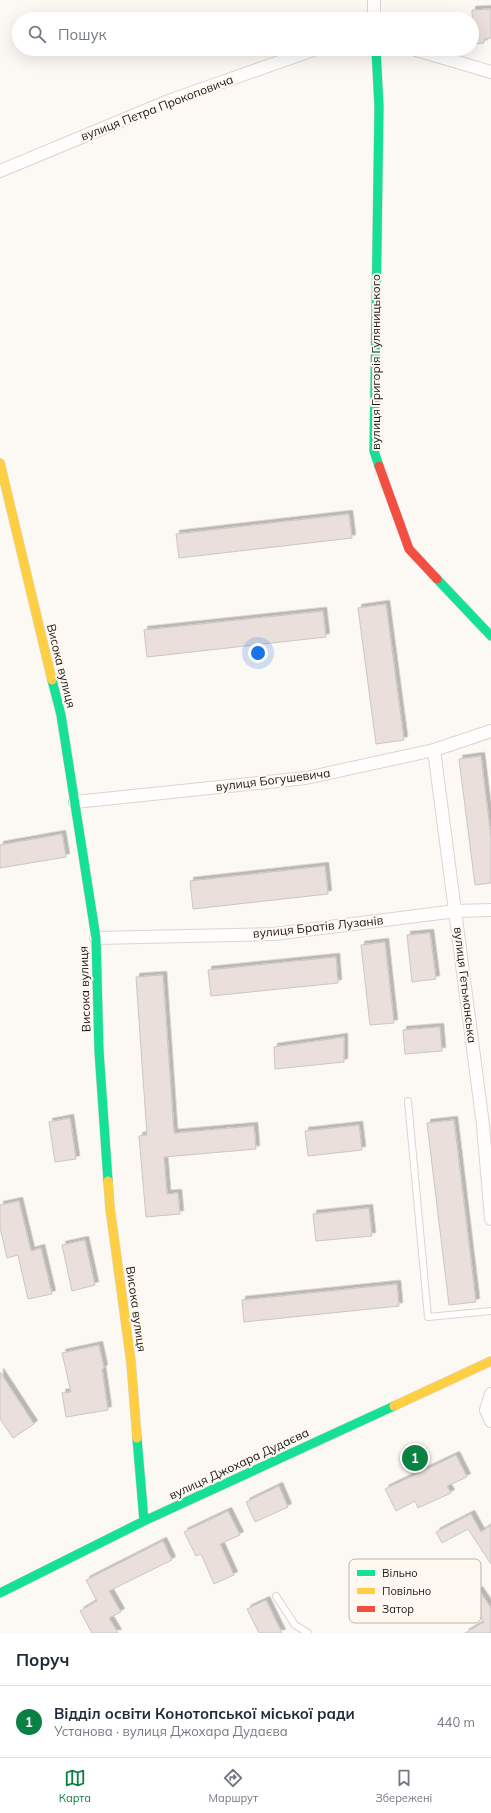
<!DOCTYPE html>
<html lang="uk">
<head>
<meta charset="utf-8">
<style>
	:root { --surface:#fff; --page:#f2f2f3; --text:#1f2937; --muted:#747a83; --line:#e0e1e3; --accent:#0b8043 }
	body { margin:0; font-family:Mulish,sans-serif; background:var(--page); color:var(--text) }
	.you { position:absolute; left:258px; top:653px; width:14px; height:14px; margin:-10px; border:3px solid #fff; border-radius:50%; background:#1a73e8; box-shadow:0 0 0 6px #1a73e833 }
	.badge { display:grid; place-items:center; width:26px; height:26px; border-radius:50%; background:var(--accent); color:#fff; font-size:13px; font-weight:700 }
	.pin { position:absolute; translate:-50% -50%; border:2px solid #fff; box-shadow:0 1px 4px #0006 }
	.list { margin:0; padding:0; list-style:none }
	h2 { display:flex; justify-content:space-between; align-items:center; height:52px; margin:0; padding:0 16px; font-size:17px }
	h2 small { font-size:13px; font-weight:400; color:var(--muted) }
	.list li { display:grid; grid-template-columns:26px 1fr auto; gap:12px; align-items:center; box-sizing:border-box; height:72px; padding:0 16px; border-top:1px solid var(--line) }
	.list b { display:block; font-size:15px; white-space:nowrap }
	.list p { margin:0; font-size:13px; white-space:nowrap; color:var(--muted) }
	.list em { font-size:13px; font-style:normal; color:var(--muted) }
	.icon { flex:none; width:22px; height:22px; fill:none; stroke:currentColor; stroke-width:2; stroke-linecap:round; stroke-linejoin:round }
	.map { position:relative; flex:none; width:491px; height:1633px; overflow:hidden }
	.search { position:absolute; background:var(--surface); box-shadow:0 4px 16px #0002; left:12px; right:12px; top:12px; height:44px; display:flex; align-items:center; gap:10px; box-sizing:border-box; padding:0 14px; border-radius:22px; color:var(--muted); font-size:15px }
	.sheet { height:124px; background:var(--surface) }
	nav { display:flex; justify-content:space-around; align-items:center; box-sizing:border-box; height:56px; border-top:1px solid var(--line); background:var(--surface); font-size:11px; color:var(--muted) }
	nav a { display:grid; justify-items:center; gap:2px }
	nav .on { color:var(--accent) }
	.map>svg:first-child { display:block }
	.building { fill:#ebdfdc; stroke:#cac6c4; filter:url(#shadow) }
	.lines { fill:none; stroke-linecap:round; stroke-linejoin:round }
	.lane-casing { stroke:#d8d6d2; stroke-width:8 }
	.street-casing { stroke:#d8d6d2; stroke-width:14 }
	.fast-casing { stroke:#d8d6d2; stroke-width:10 }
	.slow-casing { stroke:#d8d6d2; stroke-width:10 }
	.jam-casing { stroke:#d8d6d2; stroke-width:10 }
	.lane { stroke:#fffefd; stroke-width:6 }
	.street { stroke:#fffefd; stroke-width:12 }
	.fast { stroke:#16e098; stroke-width:9 }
	.slow { stroke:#ffcf43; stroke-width:9 }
	.jam { stroke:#f24e42; stroke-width:9 }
	.labels { text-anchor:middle; stroke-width:4; stroke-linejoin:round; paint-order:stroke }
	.street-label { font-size:12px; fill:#1a1814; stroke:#fff8f0 }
	.key { fill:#fff8f0; stroke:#bab5ae; stroke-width:1 }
	.key-label { font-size:11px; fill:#1a1814 }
</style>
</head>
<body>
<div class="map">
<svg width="491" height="1633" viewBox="0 0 491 1633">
	<defs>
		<filter id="shadow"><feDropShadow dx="3.5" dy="-3.5" stdDeviation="0" flood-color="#0004"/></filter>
	</defs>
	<rect width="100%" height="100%" fill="#fcf8f4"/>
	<path class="building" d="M 491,9 L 491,38 L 484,39 L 484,43 L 473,44 L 472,10 Z
		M 349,514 L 352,538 L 179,558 L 176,534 Z
		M 386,604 L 404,740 L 376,744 L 358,608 Z
		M 323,611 L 326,637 L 147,657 L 144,630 Z
		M 481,756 L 491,838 L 491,883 L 475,885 L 459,759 Z
		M 62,834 L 66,857 L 0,868 L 0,845 Z
		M 325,866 L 328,894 L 193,909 L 190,881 Z
		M 430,933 L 436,979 L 412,982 L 407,935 Z
		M 385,942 L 394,1023 L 370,1025 L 361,945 Z
		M 336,957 L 338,983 L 211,996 L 208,970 Z
		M 163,975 L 174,1133 L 254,1126 L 256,1149 L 164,1157 L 167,1194 L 178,1193 L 180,1214 L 146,1217 L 139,1136 L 147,1135 L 136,977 Z
		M 440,1027 L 442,1051 L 405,1054 L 403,1030 Z
		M 344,1037 L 344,1062 L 275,1069 L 274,1047 Z
		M 70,1118 L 76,1159 L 55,1162 L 49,1122 Z
		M 454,1120 L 476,1302 L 449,1305 L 427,1123 Z
		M 359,1125 L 362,1150 L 308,1156 L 305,1131 Z
		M 19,1201 L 31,1251 L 41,1248 L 52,1294 L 28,1299 L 18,1255 L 7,1258 L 1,1232 L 0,1232 L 0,1205 Z
		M 369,1208 L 372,1236 L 316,1241 L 313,1214 Z
		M 85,1240 L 95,1285 L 72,1291 L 62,1245 Z
		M 397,1284 L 399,1306 L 244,1322 L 242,1300 Z
		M 99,1345 L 104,1368 L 102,1369 L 108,1410 L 66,1417 L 62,1393 L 71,1392 L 62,1353 Z
		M 0,1372 L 34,1424 L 13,1438 L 0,1419 Z
		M 456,1455 L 467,1477 L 447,1486 L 451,1493 L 418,1508 L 415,1501 L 396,1511 L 385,1489 Z
		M 279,1486 L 288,1507 L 255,1522 L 246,1502 Z
		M 228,1511 L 240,1535 L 220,1544 L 234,1575 L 214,1584 L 201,1554 L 196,1556 L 184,1532 Z
		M 471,1514 L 481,1532 L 491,1525 L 491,1564 L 468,1529 L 442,1543 L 436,1532 Z
		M 163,1541 L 172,1560 L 109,1591 L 121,1612 L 109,1618 L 118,1633 L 92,1633 L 80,1611 L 97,1601 L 86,1580 Z
		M 479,1590 L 491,1608 L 491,1633 L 465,1633 L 484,1622 L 468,1598 Z
		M 266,1600 L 282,1633 L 259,1633 L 247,1609 Z"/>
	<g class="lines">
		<defs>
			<path id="lane" d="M 408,1101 L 428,1317 L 491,1311
				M 276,1596 L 295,1625 L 308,1633"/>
			<path id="street" d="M 374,0 L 374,19
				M 413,49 L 491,72
				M 0,171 L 171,100 L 316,49
				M 434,750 L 483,1125 L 491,1219
				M 75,802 L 306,778 L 434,750 L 491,731
				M 96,938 L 274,934 L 456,911 L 491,910
				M 491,1394 L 486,1410 L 491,1421"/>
			<path id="fast" d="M 376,49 L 379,107 L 374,451 L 379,466
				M 437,579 L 491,636
				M 52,680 L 61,715 L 96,938 L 99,1051 L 108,1181
				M 137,1438 L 144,1521
				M 0,1593 L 144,1521 L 394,1406"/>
			<path id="slow" d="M 0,463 L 52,680
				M 108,1181 L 110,1208 L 131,1362 L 137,1438
				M 394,1406 L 491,1361"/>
			<path id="jam" d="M 379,466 L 409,549 L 437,579"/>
		</defs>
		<use href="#lane" class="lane-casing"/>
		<use href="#street" class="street-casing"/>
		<use href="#fast" class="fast-casing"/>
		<use href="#slow" class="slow-casing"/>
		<use href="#jam" class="jam-casing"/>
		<use href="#lane" class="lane"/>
		<use href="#street" class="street"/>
		<use href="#fast" class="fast"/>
		<use href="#slow" class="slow"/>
		<use href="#jam" class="jam"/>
	</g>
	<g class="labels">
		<g class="street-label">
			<text transform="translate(157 108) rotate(-21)" y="4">вулиця Петра Прокоповича</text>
			<text transform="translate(376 362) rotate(-90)" y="4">вулиця Григорія Гуляницького</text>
			<text transform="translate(61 666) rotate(76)" y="4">Висока вулиця</text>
			<text transform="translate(273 780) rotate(-7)" y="4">вулиця Богушевича</text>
			<text transform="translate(318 927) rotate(-6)" y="4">вулиця Братів Лузанів</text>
			<text transform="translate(465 985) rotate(83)" y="4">вулиця Гетьманська</text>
			<text transform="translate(85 989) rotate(-92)" y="4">Висока вулиця</text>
			<text transform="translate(136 1309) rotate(82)" y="4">Висока вулиця</text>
			<text transform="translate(239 1464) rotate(-25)" y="4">вулиця Джохара Дудаєва</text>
		</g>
	</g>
	<rect x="349" y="1559" width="132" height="64" rx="6" class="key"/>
	<rect x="357" y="1570" width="18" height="6" fill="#16e098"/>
	<rect x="357" y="1588" width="18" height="6" fill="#ffcf43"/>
	<rect x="357" y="1606" width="18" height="6" fill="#f24e42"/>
	<g class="key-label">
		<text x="382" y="1577">Вільно</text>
		<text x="382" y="1595">Повільно</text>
		<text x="382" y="1613">Затор</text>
	</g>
</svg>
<div class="you"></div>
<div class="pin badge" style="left:415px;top:1458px">1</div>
<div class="search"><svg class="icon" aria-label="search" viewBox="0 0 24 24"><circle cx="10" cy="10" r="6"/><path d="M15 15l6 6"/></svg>Пошук</div>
</div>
<section class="sheet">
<h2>Поруч<small></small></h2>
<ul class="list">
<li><span class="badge">1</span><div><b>Відділ освіти Конотопської міської ради</b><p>Установа · вулиця Джохара Дудаєва</p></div><em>440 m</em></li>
</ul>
</section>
<nav>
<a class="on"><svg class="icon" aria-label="map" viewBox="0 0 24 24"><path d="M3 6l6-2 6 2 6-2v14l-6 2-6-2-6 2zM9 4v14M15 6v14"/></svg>Карта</a>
<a><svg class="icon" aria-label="directions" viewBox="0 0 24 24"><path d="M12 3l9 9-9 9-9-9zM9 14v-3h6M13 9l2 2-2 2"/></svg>Маршрут</a>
<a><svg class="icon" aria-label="saved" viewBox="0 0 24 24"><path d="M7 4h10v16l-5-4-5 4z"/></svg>Збережені</a>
</nav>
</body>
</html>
